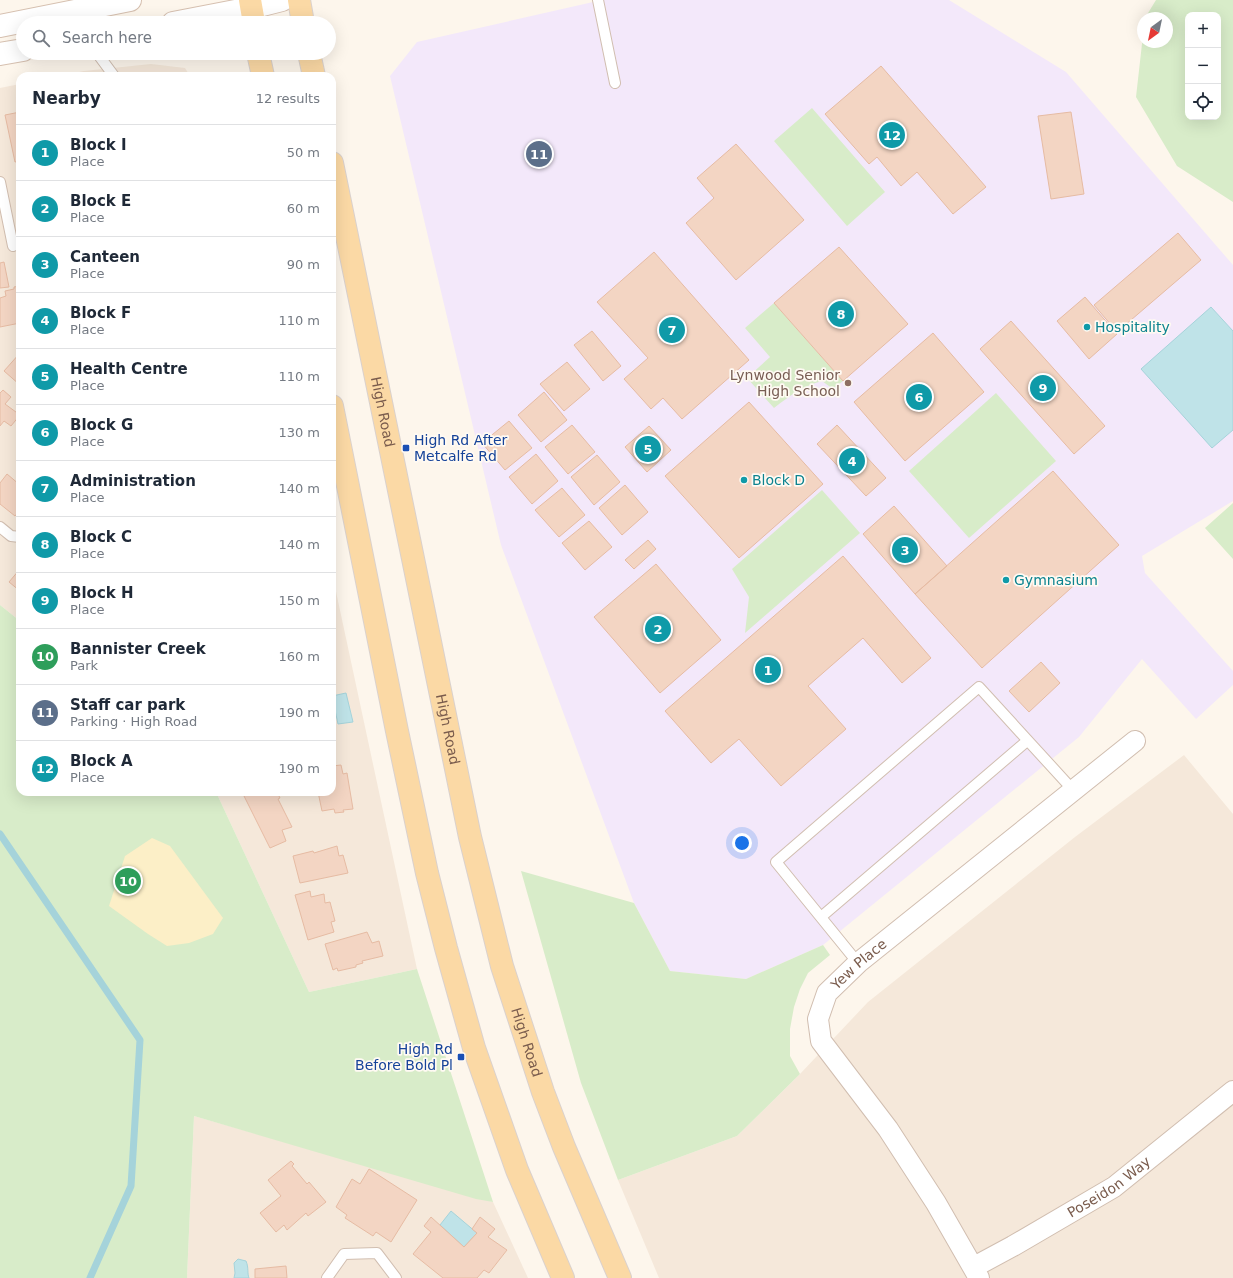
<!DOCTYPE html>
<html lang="en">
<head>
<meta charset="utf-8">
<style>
	:root { --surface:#fff; --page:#f6f6f7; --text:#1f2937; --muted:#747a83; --line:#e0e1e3; --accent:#db2777 }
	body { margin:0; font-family:"DejaVu Sans",sans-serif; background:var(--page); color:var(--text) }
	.controls { position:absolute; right:12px; top:12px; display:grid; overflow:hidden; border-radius:8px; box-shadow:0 4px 16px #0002 }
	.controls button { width:36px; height:36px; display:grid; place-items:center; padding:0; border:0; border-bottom:1px solid var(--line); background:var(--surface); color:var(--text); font:20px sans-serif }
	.compass { position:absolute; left:1137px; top:12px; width:36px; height:36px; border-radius:50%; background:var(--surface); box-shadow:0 4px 16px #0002; rotate:213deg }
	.you { position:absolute; left:742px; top:843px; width:14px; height:14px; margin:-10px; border:3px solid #fff; border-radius:50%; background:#1a73e8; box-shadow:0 0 0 6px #1a73e833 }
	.badge { display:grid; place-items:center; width:26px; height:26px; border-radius:50%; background:var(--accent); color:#fff; font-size:13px; font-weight:700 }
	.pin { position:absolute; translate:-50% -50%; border:2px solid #fff; box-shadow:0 1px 4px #0006 }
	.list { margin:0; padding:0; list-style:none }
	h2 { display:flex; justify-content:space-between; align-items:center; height:52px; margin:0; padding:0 16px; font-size:17px }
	h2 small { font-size:13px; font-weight:400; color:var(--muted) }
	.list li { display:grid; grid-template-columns:26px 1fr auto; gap:12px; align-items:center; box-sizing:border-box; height:56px; padding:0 16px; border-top:1px solid var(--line) }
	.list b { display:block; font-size:15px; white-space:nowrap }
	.list p { margin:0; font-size:13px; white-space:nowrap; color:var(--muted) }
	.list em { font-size:13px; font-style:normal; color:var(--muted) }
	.icon { flex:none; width:22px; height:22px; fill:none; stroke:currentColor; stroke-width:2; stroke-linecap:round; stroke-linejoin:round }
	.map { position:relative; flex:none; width:1233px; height:1278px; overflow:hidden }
	.search { position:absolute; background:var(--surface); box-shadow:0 4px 16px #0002; left:16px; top:16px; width:320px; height:44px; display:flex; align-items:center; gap:10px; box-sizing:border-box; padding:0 14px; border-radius:22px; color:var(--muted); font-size:15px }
	.panel { position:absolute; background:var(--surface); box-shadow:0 4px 16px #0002; left:16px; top:72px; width:320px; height:724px; border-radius:12px }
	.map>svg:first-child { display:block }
	.residential { fill:#f5e8da }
	.education { fill:#f3e8fa }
	.green { fill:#d8ecc9; fill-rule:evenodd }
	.sand { fill:#fcefc7 }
	.water { fill:#bfe3e8; stroke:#a5d3da }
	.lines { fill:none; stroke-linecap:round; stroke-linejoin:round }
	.stream { stroke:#a5d3da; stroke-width:7 }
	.building { fill:#f3d5c3; stroke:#e6bba3 }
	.lane-casing { stroke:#d1beb0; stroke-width:12 }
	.street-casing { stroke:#d1beb0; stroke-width:22 }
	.secondary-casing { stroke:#d6c0b0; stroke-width:24 }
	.primary-casing { stroke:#dad1cd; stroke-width:24 }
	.lane { stroke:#fff; stroke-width:10 }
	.street { stroke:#fff; stroke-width:20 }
	.secondary { stroke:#fff; stroke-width:22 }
	.primary { stroke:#fbd9a5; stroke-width:22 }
	.culture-dot { fill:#0f9aa8; stroke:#fffaf3; stroke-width:1.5 }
	.education-dot { fill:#8d6e63; stroke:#fffaf3; stroke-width:1.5 }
	.transit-dot { fill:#1a4fb4; stroke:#fffaf3; stroke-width:1.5 }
	.labels { text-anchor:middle; stroke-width:3.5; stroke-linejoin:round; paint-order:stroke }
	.culture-label { font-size:14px; fill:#0d838f; stroke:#fffaf3; text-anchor:start }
	.education-label { font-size:14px; fill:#785e54; stroke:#fffaf3; text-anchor:end }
	.street-label { font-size:14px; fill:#7a5c4d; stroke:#fffaf3 }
	.transit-label { font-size:14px; fill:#164399; stroke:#fffaf3; text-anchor:start }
</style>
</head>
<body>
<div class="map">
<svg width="1233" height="1278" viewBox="0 0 1233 1278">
	<rect width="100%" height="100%" fill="#fdf6ec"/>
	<path class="residential" d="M 151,64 L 185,68 L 190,76 L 60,76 L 84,71 Z
		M 20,84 L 20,621 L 0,605 L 0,88 Z
		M 332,573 L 417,969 L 309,992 L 216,792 L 332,792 Z
		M 1184,755 L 1233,814 L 1233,1278 L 659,1278 L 618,1180 L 737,1136 L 800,1074 L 868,1002 L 1075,837 Z
		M 194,1116 L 493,1202 L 528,1278 L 187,1278 Z"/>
	<path class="education" d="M 602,0 L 949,0 L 1066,72 L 1233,265 L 1233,501 L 1142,556 L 1145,573 L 1233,671 L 1233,685 L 1196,719 L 1142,659 L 1079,737 L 823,945 L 746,979 L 670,971 L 634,903 L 501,545 L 390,76 L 417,42 Z"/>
	<path class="green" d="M 1156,0 L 1233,0 L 1233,202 L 1177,166 L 1136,97 L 1143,35 L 1143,42 L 1167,42 L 1167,18 L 1145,18 ZM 1188,15 L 1218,15 L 1218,117 L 1188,117 Z
		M 812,108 L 885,192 L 847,226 L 774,141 Z
		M 774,303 L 843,381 L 833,389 L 822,381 C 801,387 791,395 774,408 L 747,378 L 770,357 L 745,328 Z
		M 996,393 L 1056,461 L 969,538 L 909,471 Z
		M 822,490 L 860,533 L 745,633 L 749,597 L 732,569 Z
		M 1233,503 L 1233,559 L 1205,528 Z
		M 0,605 L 20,621 L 20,792 L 216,792 L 309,992 L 417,969 L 493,1202 L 476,1199 L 194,1116 L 187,1278 L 0,1278 Z
		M 521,871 L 634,903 L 670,971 L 746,979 L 823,945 L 830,955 L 808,973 L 800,989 L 794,1007 L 790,1029 L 790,1056 L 800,1074 L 737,1136 L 618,1180 L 581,1083 Z"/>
	<path class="sand" d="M 152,838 L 170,846 L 223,918 L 213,934 L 189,943 L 167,946 L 148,934 L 109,906 L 125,856 Z"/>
	<path class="water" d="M 1211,307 L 1233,331 L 1233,430 L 1212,448 L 1141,369 Z
		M 346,693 L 353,722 L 338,724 L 332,696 Z
		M 451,1211 L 477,1233 L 464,1247 L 440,1225 Z
		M 238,1259 L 246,1261 C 249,1268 247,1273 249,1278 L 234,1278 L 235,1273 L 234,1263 Z"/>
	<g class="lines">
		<path class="stream" d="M 0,834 L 140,1040 L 131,1186 L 90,1278"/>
	</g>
	<path class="building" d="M 881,66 L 986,187 L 953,214 L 917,172 L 901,186 L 877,157 L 869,164 L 825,114 Z
		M 20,112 L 20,161 L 15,162 L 5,115 Z
		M 1071,112 L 1084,194 L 1051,199 L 1038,116 Z
		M 736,144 L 804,220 L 736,280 L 686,223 L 714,198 L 697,178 Z
		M 1178,233 L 1201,260 L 1117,332 L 1094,305 Z
		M 839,247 L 908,324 L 843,381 L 774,303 Z
		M 654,252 L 749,360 L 682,419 L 663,398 L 651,409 L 624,379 L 648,358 L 597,302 Z
		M 4,262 L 9,287 L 0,288 L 0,263 Z
		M 20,286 L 20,323 L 0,327 L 0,298 L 6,296 L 5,291 L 14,289 L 14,287 Z
		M 1085,297 L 1117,334 L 1089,359 L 1057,321 Z
		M 1011,321 L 1105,426 L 1074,454 L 980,349 Z
		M 592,331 L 621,366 L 603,381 L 574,345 Z
		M 933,333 L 984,392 L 905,461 L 854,402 Z
		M 20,353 L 20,385 L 4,371 Z
		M 567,362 L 590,389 L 564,411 L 540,384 Z
		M 3,390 L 11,397 L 5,404 L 20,415 L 11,426 L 4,421 L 0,426 L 0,393 Z
		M 544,392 L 567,420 L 541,442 L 518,415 Z
		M 749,402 L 823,484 L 739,558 L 665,476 Z
		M 509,421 L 532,448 L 505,470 L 482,443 Z
		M 572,425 L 595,452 L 568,474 L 545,447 Z
		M 837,425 L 886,478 L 866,496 L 817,444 Z
		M 649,426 L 671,450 L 647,472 L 625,447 Z
		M 536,454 L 558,481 L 532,504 L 509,477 Z
		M 597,455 L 620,482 L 594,505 L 571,477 Z
		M 1053,471 L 1119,545 L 982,668 L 915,594 Z
		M 7,474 L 20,485 L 20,510 L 15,516 L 0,504 L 0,483 Z
		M 625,485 L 648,512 L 622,535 L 599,508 Z
		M 562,488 L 585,515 L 559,537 L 535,510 Z
		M 894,506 L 947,566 L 915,594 L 863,534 Z
		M 589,521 L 612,547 L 585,570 L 562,543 Z
		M 648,540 L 656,549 L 634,569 L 625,560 Z
		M 843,556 L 931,658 L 902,683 L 863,638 L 808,686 L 846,729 L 781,786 L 739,739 L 711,763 L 665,711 Z
		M 656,564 L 721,640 L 660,693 L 594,617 Z
		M 20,569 L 20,591 L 9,582 Z
		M 1041,662 L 1060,683 L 1029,712 L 1009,691 Z
		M 341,765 L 343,774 L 347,773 L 353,809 L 343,810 L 344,812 L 335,813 L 334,809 L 322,811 L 318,792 L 332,792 L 332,766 Z
		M 242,792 L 277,792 L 280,798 L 278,799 L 292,827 L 282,830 L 286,841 L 270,848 Z
		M 337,846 L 339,856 L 343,855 L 348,873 L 300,883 L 293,856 L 313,851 L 314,853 Z
		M 310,891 L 311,897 L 324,894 L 325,903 L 330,902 L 335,921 L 331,922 L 334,932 L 308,940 L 295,895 Z
		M 367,932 L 372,943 L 379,941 L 383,956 L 362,961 L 363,963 L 356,965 L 356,967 L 338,971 L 337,968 L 333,970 L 325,944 Z
		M 291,1161 L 294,1164 L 292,1166 L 307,1184 L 309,1182 L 326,1202 L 308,1216 L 306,1213 L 287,1230 L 284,1225 L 276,1232 L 260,1213 L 281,1196 L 268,1180 Z
		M 369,1169 L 417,1200 L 391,1242 L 376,1232 L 373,1236 L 345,1218 L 347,1215 L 336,1207 L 352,1179 L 360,1184 Z
		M 431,1217 L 464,1247 L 477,1233 L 472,1229 L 480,1217 L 495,1229 L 488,1237 L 507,1250 L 489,1273 L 484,1270 L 477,1278 L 443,1278 L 413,1254 L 431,1232 L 424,1226 Z
		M 286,1266 L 287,1278 L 255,1278 L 255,1269 Z"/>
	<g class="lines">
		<defs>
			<path id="lane" d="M 598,0 L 615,83
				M 97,53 L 114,76
				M 0,182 L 13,246
				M 0,527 L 11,536 L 20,537
				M 821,917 L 1027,741
				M 858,963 L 776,862 L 979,687 L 1073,790
				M 327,1278 L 344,1254 L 377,1253 L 396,1278"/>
			<g id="street">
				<path id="s1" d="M 974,1267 L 1013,1246 L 1114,1187 L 1233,1091"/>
				<path id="s2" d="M 979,1278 L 936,1203 L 888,1129 L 821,1041 L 818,1019 L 827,993 L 858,963 L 1135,741"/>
			</g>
			<path id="secondary" d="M 173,23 L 251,8 L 282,0
				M 0,26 L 130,0
				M 0,54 L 23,50"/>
			<g id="primary">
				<path d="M 250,0 L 254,23"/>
				<path d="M 299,0 L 303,23"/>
				<path d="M 258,53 L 263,76"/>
				<path d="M 309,53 L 314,76"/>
				<path id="s3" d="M 332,163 L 470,837 L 502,966 L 543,1092 L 564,1147 L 620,1278"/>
				<path d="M 332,406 L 397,731 L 427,873 L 446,948 L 474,1048 L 517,1170 L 563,1278"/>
			</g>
		</defs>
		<use href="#lane" class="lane-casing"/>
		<use href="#street" class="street-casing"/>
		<use href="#secondary" class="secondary-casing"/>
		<use href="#primary" class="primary-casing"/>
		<use href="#lane" class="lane"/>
		<use href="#street" class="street"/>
		<use href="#secondary" class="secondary"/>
		<use href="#primary" class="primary"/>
	</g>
	<g class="culture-dot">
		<circle cx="1087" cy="327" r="4"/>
		<circle cx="744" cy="480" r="4"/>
		<circle cx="1006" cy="580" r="4"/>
	</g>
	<circle class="education-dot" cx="848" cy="383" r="4"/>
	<g class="transit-dot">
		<rect x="402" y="444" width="8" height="8" rx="2"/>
		<rect x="457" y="1053" width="8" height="8" rx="2"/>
	</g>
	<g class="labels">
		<g class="culture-label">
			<text x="1095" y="332">Hospitality</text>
			<text x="752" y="485">Block D</text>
			<text x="1014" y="585">Gymnasium</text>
		</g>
		<g class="education-label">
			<text x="840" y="380">Lynwood Senior<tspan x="840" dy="16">High School</tspan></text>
		</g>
		<g class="street-label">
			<text dy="5" stroke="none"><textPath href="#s3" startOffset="254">High Road</textPath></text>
			<text dy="5" stroke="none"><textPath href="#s3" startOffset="578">High Road</textPath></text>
			<text dy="5" stroke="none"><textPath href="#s2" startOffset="378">Yew Place</textPath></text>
			<text dy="5" stroke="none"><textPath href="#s3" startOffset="901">High Road</textPath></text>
			<text dy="5" stroke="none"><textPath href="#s1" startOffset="157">Poseidon Way</textPath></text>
		</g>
		<g class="transit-label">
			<text x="414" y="445">High Rd After<tspan x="414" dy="16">Metcalfe Rd</tspan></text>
			<text x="453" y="1054" text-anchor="end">High Rd<tspan x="453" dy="16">Before Bold Pl</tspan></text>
		</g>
	</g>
</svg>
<div class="controls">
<button>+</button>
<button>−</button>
<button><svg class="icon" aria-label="locate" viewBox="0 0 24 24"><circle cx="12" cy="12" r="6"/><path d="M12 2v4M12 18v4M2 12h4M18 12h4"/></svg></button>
</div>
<svg class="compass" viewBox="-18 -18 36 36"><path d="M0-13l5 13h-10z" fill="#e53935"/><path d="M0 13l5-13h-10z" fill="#747a83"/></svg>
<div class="you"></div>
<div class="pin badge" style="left:768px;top:670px;background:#0f9aa8">1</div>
<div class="pin badge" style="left:658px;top:629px;background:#0f9aa8">2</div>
<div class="pin badge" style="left:905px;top:550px;background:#0f9aa8">3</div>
<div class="pin badge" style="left:852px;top:461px;background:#0f9aa8">4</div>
<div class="pin badge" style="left:648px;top:449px;background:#0f9aa8">5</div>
<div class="pin badge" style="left:919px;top:397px;background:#0f9aa8">6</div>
<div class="pin badge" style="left:672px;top:330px;background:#0f9aa8">7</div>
<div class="pin badge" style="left:841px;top:314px;background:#0f9aa8">8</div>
<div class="pin badge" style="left:1043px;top:388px;background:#0f9aa8">9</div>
<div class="pin badge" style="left:128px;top:881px;background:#2e9e5b">10</div>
<div class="pin badge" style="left:539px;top:154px;background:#5c6f8a">11</div>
<div class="pin badge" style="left:892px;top:135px;background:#0f9aa8">12</div>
<div class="search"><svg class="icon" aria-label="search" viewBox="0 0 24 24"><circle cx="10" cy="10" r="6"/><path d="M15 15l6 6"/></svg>Search here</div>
<section class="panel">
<h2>Nearby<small>12 results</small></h2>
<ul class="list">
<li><span class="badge" style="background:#0f9aa8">1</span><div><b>Block I</b><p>Place</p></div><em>50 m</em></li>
<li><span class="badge" style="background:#0f9aa8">2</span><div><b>Block E</b><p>Place</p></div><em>60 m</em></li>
<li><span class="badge" style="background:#0f9aa8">3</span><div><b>Canteen</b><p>Place</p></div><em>90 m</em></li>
<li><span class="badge" style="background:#0f9aa8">4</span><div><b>Block F</b><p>Place</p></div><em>110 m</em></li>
<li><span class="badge" style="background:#0f9aa8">5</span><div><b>Health Centre</b><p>Place</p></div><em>110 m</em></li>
<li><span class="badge" style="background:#0f9aa8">6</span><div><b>Block G</b><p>Place</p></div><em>130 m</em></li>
<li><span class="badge" style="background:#0f9aa8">7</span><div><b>Administration</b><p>Place</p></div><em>140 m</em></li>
<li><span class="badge" style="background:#0f9aa8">8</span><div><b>Block C</b><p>Place</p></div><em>140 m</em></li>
<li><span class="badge" style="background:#0f9aa8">9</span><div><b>Block H</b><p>Place</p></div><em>150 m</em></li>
<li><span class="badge" style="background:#2e9e5b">10</span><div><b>Bannister Creek</b><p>Park</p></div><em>160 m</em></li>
<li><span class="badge" style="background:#5c6f8a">11</span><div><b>Staff car park</b><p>Parking · High Road</p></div><em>190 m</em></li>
<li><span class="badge" style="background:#0f9aa8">12</span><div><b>Block A</b><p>Place</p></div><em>190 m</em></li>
</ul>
</section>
</div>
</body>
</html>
